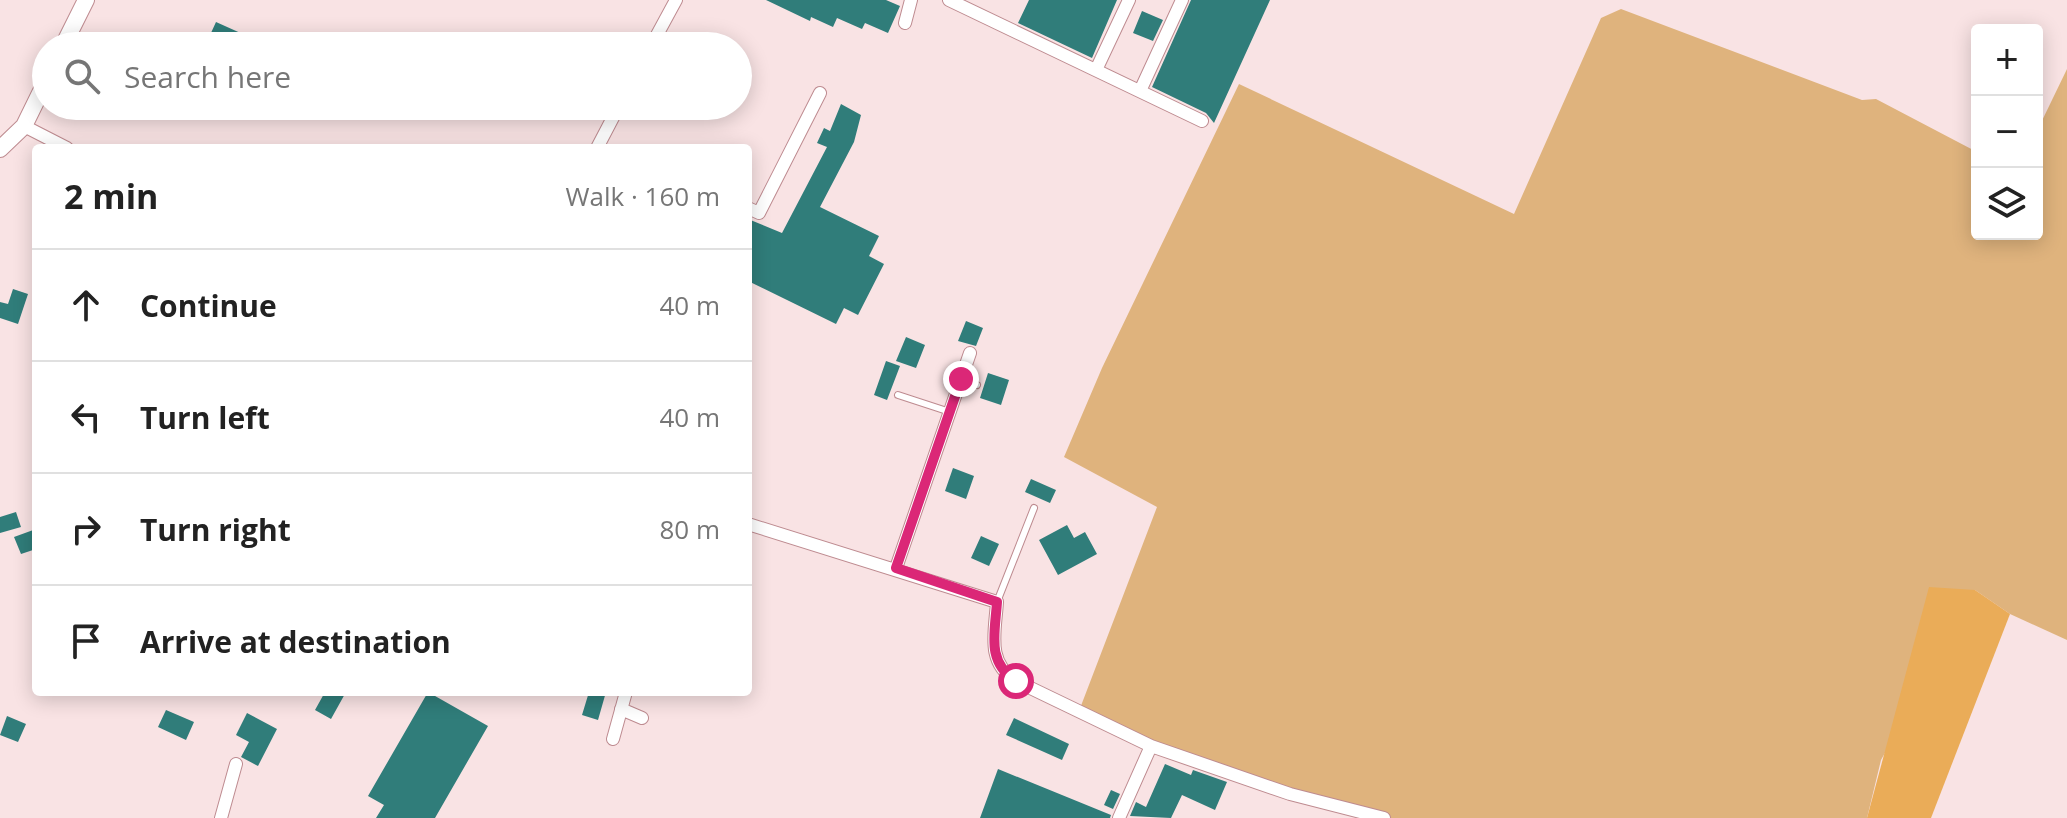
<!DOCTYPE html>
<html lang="en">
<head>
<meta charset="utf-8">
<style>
	:root { --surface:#fff; --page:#f6f6f6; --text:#222; --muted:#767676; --line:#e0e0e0 }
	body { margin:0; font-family:"Open Sans",sans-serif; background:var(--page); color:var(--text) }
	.controls { position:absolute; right:24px; top:24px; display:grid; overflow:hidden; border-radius:8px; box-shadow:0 4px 20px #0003 }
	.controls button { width:72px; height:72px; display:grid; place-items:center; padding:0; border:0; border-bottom:2px solid var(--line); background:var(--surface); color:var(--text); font:40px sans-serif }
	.stop { position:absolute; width:24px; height:24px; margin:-18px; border:6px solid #db2777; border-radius:50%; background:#fff }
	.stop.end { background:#db2777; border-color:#fff; box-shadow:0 2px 8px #0008 }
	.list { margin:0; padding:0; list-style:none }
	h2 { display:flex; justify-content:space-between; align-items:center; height:104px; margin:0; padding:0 32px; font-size:34px }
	h2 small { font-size:26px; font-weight:400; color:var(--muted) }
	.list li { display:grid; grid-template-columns:52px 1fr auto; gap:24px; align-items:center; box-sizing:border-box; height:112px; padding:0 32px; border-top:2px solid var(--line) }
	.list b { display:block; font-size:30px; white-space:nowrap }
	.list em { font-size:26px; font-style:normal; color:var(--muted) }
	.icon { flex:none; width:44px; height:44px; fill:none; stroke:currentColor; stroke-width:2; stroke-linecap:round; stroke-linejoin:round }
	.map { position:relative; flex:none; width:2067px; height:818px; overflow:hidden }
	.search { position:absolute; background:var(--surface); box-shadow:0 4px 20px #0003; left:32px; top:32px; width:720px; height:88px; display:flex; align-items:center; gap:20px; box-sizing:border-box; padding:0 28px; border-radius:44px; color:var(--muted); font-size:30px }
	.panel { position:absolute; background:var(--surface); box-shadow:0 4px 20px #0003; left:32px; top:144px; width:720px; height:552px; border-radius:8px }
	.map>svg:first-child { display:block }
	.green { fill:#dfb37d }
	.forest { fill:#eaac58 }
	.building { fill:#307d7a }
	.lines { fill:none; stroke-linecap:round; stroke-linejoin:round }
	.service-casing { stroke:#be8b90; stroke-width:8 }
	.minor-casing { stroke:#be8b90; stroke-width:14 }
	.tertiary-casing { stroke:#be8b90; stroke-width:18 }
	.service { stroke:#fff; stroke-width:6 }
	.minor { stroke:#fff; stroke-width:12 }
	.tertiary { stroke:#fff; stroke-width:16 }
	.route { stroke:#db2777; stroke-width:10 }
</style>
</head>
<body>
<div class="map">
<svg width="2067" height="818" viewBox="0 0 2067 818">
	<rect width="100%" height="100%" fill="#f9e3e4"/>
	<path class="green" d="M 1621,9 L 1862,100 L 1876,99 L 1977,152 L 1977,234 L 2037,234 L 2037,131 L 2067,69 L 2067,640 L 2010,614 L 1975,590 L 1881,760 L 1867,818 L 1384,818 L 1151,746 L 1079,711 L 1157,507 L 1064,457 L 1102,368 L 1239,84 L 1514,214 L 1601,18 Z"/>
	<path class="forest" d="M 1929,587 L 1975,590 L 2010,614 L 1931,818 L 1867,818 Z"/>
	<path class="building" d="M 766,0 L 886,0 L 900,6 L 888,33 L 865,23 L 862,29 L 837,18 L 833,27 L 811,17 L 810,21 Z
		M 1029,0 L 1117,0 L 1092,58 L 1018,23 Z
		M 1191,0 L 1270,0 L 1214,123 L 1206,113 L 1152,87 Z
		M 1142,11 L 1163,20 L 1153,41 L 1133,33 Z
		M 216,22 L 245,35 L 240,46 L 205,46 Z
		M 841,104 L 861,115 L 854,142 L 820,207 L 879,236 L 869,256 L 884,264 L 858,315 L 844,308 L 836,324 L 748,281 L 748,219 L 782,233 L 827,147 L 817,143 L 824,128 L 830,131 Z
		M 13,289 L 28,294 L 18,324 L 0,318 L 0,302 L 8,304 Z
		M 966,321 L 983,328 L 976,346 L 958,341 Z
		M 906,337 L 925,345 L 916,368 L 896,361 Z
		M 886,361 L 900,366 L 887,400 L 874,395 Z
		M 988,373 L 1009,380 L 1001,405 L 980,398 Z
		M 953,468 L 974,476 L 966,499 L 945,491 Z
		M 1031,479 L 1056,490 L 1050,503 L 1025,492 Z
		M 16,512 L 21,527 L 0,533 L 0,517 Z
		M 1067,525 L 1074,538 L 1085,532 L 1097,554 L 1058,575 L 1039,540 Z
		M 36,529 L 36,549 L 21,554 L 14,537 Z
		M 981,536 L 999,544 L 989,566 L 971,558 Z
		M 325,692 L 346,692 L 331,719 L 315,710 Z
		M 428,692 L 488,726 L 435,818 L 376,818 L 384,805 L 368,796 Z
		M 589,692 L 606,692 L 598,720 L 582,715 Z
		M 166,710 L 194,722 L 186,740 L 158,727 Z
		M 247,713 L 277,729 L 258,766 L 241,757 L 249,742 L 236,735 Z
		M 7,716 L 26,724 L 18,742 L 0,735 Z
		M 1014,718 L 1069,744 L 1062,760 L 1006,735 Z
		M 1165,764 L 1191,775 L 1193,770 L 1227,782 L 1215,810 L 1182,795 L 1171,818 L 1130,816 L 1136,802 L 1146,807 Z
		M 998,769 L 1111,815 L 1110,818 L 980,818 Z
		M 1111,790 L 1120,794 L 1113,809 L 1104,805 Z"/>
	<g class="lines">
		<defs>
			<path id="service" d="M 961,379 L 977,385
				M 898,395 L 950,412
				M 997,602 L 1034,508"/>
			<path id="minor" d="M 949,0 L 1202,121
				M 905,23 L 911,0
				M 651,46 L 676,0
				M 1096,70 L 1129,0
				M 1140,91 L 1182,0
				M 24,126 L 67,148
				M 597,148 L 619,106
				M 748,208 L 759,213 L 820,93
				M 748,524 L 997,602 C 995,633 986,662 1016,681 L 1151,746 L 1290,794 L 1384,818
				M 896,568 L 970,353
				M 621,709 L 642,718
				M 613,739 L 626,692
				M 221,818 L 236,764
				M 1119,818 L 1151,746"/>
			<path id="tertiary" d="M 63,46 L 86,0
				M 0,149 L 24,126 L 46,81"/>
		</defs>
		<use href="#service" class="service-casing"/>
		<use href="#minor" class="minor-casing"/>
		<use href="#tertiary" class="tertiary-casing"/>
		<use href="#service" class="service"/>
		<use href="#minor" class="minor"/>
		<use href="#tertiary" class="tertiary"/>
	</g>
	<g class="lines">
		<path class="route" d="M 961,379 L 896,568 L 997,602 C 995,633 986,662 1016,681"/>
	</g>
</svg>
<div class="controls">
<button>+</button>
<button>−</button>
<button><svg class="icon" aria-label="layers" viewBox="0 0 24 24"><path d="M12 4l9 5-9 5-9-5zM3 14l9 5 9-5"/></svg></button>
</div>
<div class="stop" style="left:1016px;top:681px"></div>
<div class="stop end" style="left:961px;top:379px"></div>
<div class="search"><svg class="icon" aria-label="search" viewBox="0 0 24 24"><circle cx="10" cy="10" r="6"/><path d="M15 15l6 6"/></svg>Search here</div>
<section class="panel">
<h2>2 min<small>Walk · 160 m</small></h2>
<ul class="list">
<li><svg class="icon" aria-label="ahead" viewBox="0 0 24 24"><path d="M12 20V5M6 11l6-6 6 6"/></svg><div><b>Continue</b></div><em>40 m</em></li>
<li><svg class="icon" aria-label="left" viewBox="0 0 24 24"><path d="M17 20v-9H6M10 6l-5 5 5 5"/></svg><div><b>Turn left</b></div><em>40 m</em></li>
<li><svg class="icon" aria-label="right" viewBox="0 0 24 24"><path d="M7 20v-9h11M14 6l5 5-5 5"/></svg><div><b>Turn right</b></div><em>80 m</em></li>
<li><svg class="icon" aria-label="arrive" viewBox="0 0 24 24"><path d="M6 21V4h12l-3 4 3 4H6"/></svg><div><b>Arrive at destination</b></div></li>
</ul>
</section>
</div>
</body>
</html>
